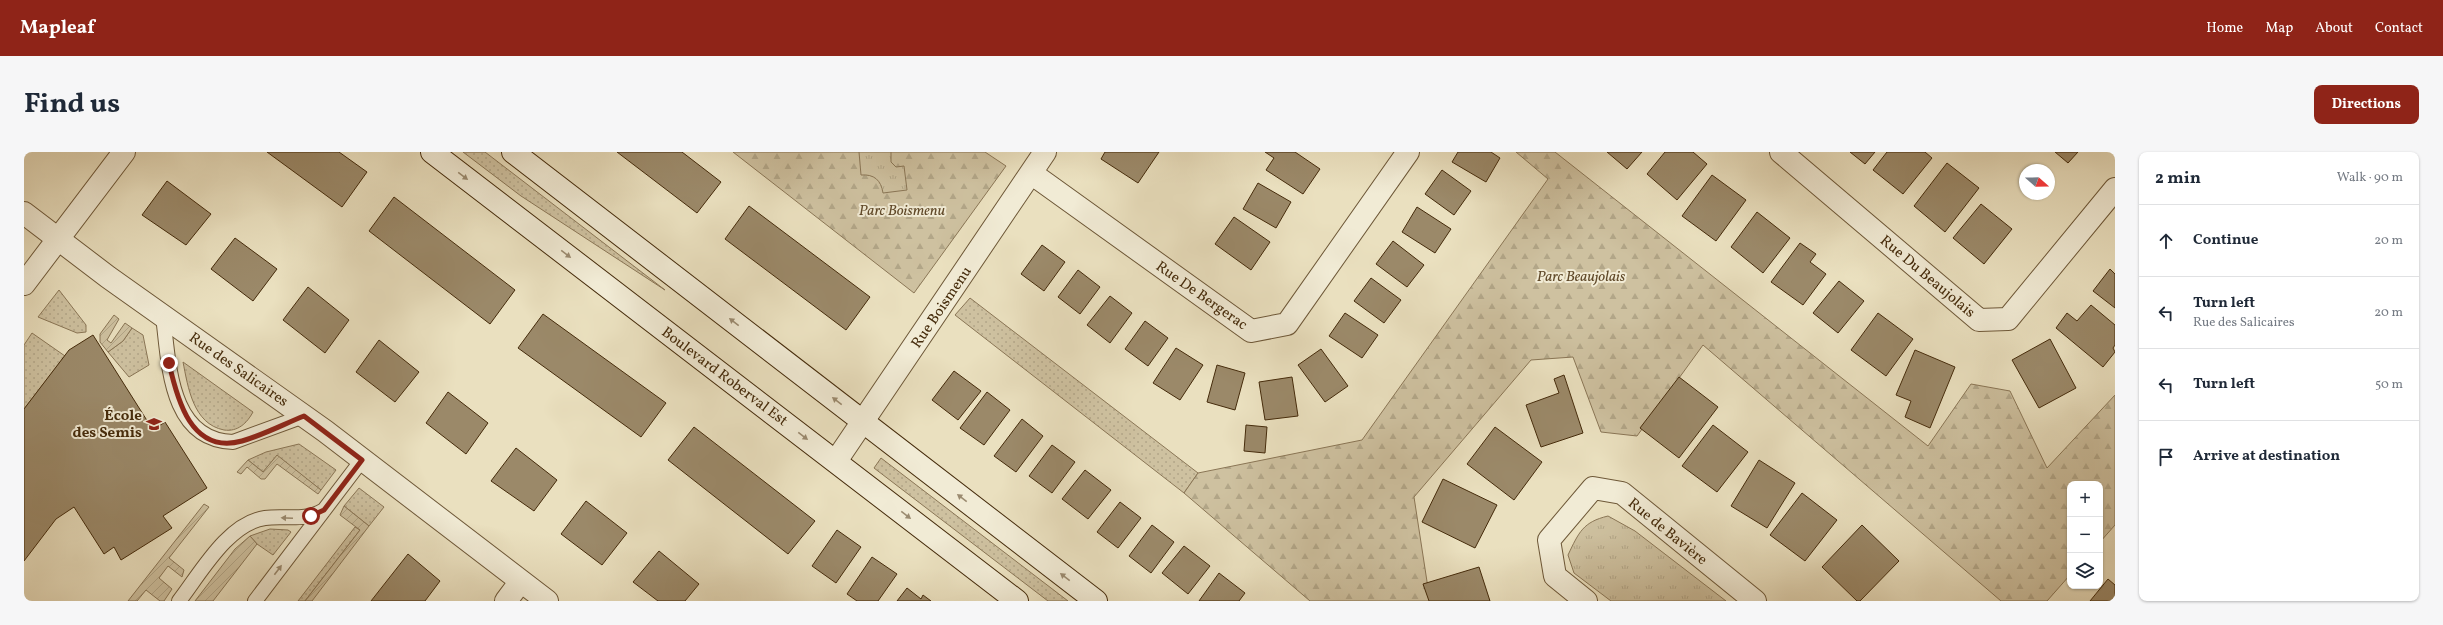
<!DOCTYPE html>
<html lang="en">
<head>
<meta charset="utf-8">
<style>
	:root { --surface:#fff; --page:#f6f6f7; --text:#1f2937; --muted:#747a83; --line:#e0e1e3; --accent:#8f2418 }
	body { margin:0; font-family:Vollkorn,serif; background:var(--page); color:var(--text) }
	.controls { position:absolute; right:12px; bottom:12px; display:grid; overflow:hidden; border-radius:8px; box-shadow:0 1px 3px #0004 }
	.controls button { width:36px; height:36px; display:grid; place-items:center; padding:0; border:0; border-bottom:1px solid var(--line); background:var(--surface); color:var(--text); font:20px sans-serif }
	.compass { position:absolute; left:1995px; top:12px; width:36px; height:36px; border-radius:50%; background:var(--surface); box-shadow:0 1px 3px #0004; rotate:110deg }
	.stop { position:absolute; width:12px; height:12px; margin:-9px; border:3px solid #8f2418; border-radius:50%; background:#fff }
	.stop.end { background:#8f2418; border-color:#fff; box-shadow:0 1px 4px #0008 }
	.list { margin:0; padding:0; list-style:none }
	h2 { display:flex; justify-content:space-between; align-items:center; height:52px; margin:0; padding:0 16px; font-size:17px }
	h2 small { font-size:13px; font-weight:400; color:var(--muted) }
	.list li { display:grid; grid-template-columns:26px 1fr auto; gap:12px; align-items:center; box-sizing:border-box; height:72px; padding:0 16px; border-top:1px solid var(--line) }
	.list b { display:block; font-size:15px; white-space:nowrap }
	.list p { margin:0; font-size:13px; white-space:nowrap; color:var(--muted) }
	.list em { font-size:13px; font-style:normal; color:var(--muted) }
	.icon { flex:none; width:22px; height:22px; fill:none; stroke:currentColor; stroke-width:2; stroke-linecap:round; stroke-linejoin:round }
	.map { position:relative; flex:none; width:2091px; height:449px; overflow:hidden; border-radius:8px }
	header { display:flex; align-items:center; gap:24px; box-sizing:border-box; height:56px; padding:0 20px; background:var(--accent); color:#fff }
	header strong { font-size:19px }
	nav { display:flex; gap:22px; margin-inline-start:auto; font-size:14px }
	.intro { display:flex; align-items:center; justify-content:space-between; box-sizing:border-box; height:96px; padding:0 24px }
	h1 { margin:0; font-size:28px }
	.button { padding:10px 18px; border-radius:8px; background:var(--accent); color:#fff; font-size:14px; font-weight:700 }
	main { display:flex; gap:24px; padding:0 24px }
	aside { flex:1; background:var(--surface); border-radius:8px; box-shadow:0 1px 3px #0004 }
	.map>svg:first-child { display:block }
	.grass { fill:url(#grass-dots); stroke:#8a7656 }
	.forest { fill:url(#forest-firs); stroke:#8a7656 }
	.park { fill:url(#park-tufts); stroke:#8a7656 }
	.garden { fill:url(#garden-furrows); stroke:#8a7656 }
	.building { fill:#9b8969; stroke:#452b0b }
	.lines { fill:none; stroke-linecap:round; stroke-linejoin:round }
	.lane-casing { stroke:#6e5838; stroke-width:16 }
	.street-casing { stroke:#6e5838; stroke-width:24 }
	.secondary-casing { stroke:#452b0b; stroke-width:24 }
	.lane { stroke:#f1ebd5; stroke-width:14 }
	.street { stroke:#f1ebd5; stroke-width:22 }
	.secondary { stroke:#f1ebd5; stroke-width:22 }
	.oneway { fill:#9b8b70 }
	.route { stroke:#8f2418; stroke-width:5 }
	.labels { text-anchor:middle; stroke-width:4; stroke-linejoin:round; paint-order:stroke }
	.park-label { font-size:15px; font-style:italic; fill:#604929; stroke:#f1ebd5 }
	.street-label { font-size:15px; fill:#452b0b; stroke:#f1ebd5 }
	.poi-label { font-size:15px; font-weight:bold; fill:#452b0b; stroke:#f1ebd5; text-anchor:end }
</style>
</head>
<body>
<header>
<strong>Mapleaf</strong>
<nav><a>Home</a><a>Map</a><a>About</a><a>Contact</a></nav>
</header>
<div class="intro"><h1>Find us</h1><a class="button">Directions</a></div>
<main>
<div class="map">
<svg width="2091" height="449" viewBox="0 0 2091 449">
	<defs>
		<pattern id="grass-dots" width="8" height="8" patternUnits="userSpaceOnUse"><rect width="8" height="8" fill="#cec1a0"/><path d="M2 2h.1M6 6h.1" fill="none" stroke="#b2a688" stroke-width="1.8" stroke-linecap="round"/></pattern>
		<pattern id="forest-firs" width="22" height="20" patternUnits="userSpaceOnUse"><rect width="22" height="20" fill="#cec1a0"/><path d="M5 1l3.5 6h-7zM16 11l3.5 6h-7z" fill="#b2a688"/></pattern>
		<pattern id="park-tufts" width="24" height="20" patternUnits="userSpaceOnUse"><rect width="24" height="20" fill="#cec1a0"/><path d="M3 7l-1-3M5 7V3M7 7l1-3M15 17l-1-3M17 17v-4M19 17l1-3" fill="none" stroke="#b2a688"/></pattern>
		<pattern id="garden-furrows" width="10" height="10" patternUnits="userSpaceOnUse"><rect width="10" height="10" fill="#cec1a0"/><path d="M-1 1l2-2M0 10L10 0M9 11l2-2" fill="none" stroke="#b2a688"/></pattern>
	</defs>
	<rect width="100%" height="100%" fill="#eae0bf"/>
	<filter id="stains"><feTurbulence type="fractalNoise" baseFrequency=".005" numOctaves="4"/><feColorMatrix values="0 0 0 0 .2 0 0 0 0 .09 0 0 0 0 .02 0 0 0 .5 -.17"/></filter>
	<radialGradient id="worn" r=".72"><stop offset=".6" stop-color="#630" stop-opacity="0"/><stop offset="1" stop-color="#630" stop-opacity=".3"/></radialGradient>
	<path class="grass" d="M 439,0 L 461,0 L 641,138 L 497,44 Z
		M 35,138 L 62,173 L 62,180 L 53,181 L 14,165 Z
		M 946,146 L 1174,321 L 1160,341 L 931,163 Z
		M 108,176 L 119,183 L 125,213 L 105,225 L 84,200 L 99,189 Z
		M 8,181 L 41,204 L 0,257 L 0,193 Z
		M 159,210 L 229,260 C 223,271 214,280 200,278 C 169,272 164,235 159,210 Z
		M 275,292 L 312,318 L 297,338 L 253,304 L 239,320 L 224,308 L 242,300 Z
		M 857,306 L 1044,449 L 1024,449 L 850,316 Z
		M 335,336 L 360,355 L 345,374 L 320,354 Z
		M 331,375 L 336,378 L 281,449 L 274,449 Z
		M 246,377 L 264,378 L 267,380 L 249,403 L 233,392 L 226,384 Z"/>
	<path class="forest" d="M 709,0 L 961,0 L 982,14 L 890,141 Z
		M 1492,0 L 1531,0 L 1904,294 L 1947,232 L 1986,239 L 2023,316 L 2091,243 L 2091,373 L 2076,390 L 2076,332 L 2046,332 L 2046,423 L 2023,449 L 1977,449 L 1679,193 L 1613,284 L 1577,280 L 1549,205 L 1507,208 L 1390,345 L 1406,449 L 1286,449 L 1160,341 L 1174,321 L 1338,288 L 1524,27 Z"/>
	<path class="park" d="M 835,0 L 867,0 L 867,10 L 872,15 L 880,14 L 883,38 L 859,41 C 857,28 850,22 837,23 Z
		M 1584,364 L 1611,379 L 1702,449 L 1587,449 L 1550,421 L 1544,403 C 1555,380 1559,370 1584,364 Z"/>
	<path class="garden" d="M 90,163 L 95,167 L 83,188 L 87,191 L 101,171 L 108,176 L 99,189 L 84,200 L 76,190 L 76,182 Z
		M 253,303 L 297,338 L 294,342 L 253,312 L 241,327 L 237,327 L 223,315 L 217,322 L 213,320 L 224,308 L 239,320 Z
		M 180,352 L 185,355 L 145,406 L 160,418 L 158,425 L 144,414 L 135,426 L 148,437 L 140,449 L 136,449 L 122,438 L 113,449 L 104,449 Z
		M 320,354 L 345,374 L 288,449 L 281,449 L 336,378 L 316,363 Z
		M 226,384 L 233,392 L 189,449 L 171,449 L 211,397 Z"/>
	<path class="building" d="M 243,0 L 315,0 L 343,20 L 318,55 Z
		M 593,0 L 658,0 L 697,30 L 673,61 Z
		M 1081,0 L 1135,0 L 1114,31 L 1077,7 Z
		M 1241,0 L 1271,0 L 1296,17 L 1279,42 L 1242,18 L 1250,6 Z
		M 1434,0 L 1467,0 L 1476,6 L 1462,30 L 1428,10 Z
		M 1583,0 L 1618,0 L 1603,17 Z
		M 1641,0 L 1669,0 L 1683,12 L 1653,48 L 1623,22 Z
		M 1826,0 L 1851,0 L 1841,12 Z
		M 1863,0 L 1901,0 L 1908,6 L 1879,42 L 1849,18 Z
		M 2031,0 L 2054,0 L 2044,11 Z
		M 1923,11 L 1955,36 L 1921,80 L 1890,54 Z
		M 1418,18 L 1447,39 L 1430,63 L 1401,42 Z
		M 1688,23 L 1722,48 L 1692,89 L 1658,64 Z
		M 143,29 L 187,62 L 162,93 L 118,63 Z
		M 1234,31 L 1267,50 L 1252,76 L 1219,57 Z
		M 370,45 L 491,138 L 466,172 L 345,79 Z
		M 1957,52 L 1988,77 L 1960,112 L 1929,86 Z
		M 725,54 L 846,145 L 822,178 L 701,87 Z
		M 1393,55 L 1427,77 L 1411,101 L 1378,80 Z
		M 1733,60 L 1766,86 L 1739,121 L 1707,95 Z
		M 1210,65 L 1246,90 L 1227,118 L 1191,92 Z
		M 211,86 L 253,117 L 229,149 L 187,117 Z
		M 1369,89 L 1400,113 L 1383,135 L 1352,112 Z
		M 1776,91 L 1792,102 L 1786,110 L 1802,122 L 1779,153 L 1747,130 Z
		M 1018,93 L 1041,110 L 1020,139 L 997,122 Z
		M 2086,117 L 2091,122 L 2091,156 L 2069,139 Z
		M 1054,118 L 1076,135 L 1056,162 L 1034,145 Z
		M 1347,126 L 1377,148 L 1360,171 L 1330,149 Z
		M 1815,129 L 1840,149 L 1814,181 L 1789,161 Z
		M 284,135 L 325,168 L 301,201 L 259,168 Z
		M 1086,144 L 1108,161 L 1086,191 L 1063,173 Z
		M 2067,153 L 2091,173 L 2091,193 L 2089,196 L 2091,200 L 2079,215 L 2032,176 L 2043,161 L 2053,169 Z
		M 1321,161 L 1354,183 L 1338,206 L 1305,184 Z
		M 1854,161 L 1889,187 L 1862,224 L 1827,198 Z
		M 519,162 L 642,251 L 617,285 L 494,196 Z
		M 1121,169 L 1144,186 L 1124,214 L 1101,197 Z
		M 69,183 L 129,278 L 141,270 L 183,336 L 139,364 L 148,376 L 97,408 L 90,395 L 80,402 L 50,355 L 32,367 L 0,409 L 0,257 L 45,198 Z
		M 2026,187 L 2052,236 L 2015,256 L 1988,208 Z
		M 355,188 L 395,220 L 371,250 L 332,220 Z
		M 1152,196 L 1179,213 L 1156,248 L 1129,231 Z
		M 1297,197 L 1324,234 L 1301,250 L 1274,213 Z
		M 1891,198 L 1931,215 L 1906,276 L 1881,265 L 1887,249 L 1872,243 Z
		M 1193,213 L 1221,221 L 1211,258 L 1183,250 Z
		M 930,219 L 957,239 L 934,268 L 908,248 Z
		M 1540,223 L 1559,281 L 1517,295 L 1502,253 L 1535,241 L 1530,227 Z
		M 1268,225 L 1274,264 L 1241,268 L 1235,230 Z
		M 1655,225 L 1694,255 L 1655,306 L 1616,276 Z
		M 424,240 L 464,271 L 442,302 L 402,271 Z
		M 963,240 L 986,258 L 960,293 L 936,276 Z
		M 998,267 L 1019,284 L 992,320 L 970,304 Z
		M 1222,273 L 1243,275 L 1241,301 L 1220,299 Z
		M 1689,273 L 1724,300 L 1693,340 L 1658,314 Z
		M 670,275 L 791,369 L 764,402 L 644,308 Z
		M 1471,275 L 1518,310 L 1490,348 L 1443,312 Z
		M 1028,293 L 1051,310 L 1028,341 L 1005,324 Z
		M 492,296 L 533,328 L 510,359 L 467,329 Z
		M 1735,308 L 1771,331 L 1743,376 L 1707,354 Z
		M 1061,318 L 1087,338 L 1064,367 L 1038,347 Z
		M 1419,327 L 1473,353 L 1451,396 L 1398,370 Z
		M 1778,341 L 1813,368 L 1781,409 L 1746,383 Z
		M 562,349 L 603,381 L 578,413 L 537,382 Z
		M 1096,350 L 1117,366 L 1094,396 L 1073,380 Z
		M 1128,373 L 1150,390 L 1127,421 L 1105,404 Z
		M 1838,373 L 1875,409 L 1836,449 L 1833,449 L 1798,415 Z
		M 813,378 L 837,395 L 812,431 L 788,414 Z
		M 1160,394 L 1186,414 L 1164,442 L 1138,421 Z
		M 635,399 L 675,432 L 661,449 L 634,449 L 609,430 Z
		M 384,402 L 416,429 L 401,449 L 347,449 Z
		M 848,405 L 873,422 L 854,449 L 833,449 L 823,442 Z
		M 1455,415 L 1466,449 L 1405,449 L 1399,432 Z
		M 1195,421 L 1221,441 L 1215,449 L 1175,449 Z
		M 2084,427 L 2091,433 L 2091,449 L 2066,449 Z
		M 883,436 L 897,447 L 899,443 L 907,449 L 873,449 Z"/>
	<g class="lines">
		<defs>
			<path id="lane" d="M 139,164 C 145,211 145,288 209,290 L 280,264
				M 155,449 C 176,422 204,371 241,366 C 261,363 281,370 300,358
				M 231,449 L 338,308"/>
			<path id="street" d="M 1757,0 L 1955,168 L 1984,167 L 2091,37
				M 1007,21 L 1227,179 L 1263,172 L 1384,0
				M 0,61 L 84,125 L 301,279 L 523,449
				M 0,132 L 100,0
				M 812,309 L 1021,0
				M 482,449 L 497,429
				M 1562,449 L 1531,424 L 1525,388 L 1569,336 L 1598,341 L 1731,449"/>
			<path id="secondary" d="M 408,0 L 993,449
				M 489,0 L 1072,449"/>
		</defs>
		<use href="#lane" class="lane-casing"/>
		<use href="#street" class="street-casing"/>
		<use href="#secondary" class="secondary-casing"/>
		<use href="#lane" class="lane"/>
		<use href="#street" class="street"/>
		<use href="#secondary" class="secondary"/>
	</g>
	<defs><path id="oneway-solid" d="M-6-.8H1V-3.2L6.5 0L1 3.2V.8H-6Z"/></defs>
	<g class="oneway">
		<use href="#oneway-solid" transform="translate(439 24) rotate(37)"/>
		<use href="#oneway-solid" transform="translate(542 102) rotate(37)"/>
		<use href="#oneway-solid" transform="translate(710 170) rotate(-142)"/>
		<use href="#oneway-solid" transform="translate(813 249) rotate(-142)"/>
		<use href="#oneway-solid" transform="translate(779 284) rotate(38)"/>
		<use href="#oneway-solid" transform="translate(938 346) rotate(-142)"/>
		<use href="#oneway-solid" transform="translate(882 363) rotate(38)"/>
		<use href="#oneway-solid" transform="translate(263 366) rotate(-178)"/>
		<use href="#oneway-solid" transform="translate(254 418) rotate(-53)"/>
		<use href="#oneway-solid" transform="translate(1041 425) rotate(-142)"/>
	</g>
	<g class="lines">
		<path class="route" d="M 145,211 C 153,247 167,303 218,289 C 239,283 260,272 280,264 L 338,308 L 300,358 L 287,364"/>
	</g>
	<defs>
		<symbol id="school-bare" viewBox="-9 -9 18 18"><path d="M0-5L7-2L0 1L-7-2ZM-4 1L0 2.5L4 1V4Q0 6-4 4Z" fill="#8f2418" stroke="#f1ebd5" stroke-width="2.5" paint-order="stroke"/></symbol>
	</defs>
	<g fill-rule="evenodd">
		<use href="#school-bare" x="119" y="261" width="22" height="22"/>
	</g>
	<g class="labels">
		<g class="park-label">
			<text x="878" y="63">Parc Boismenu</text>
			<text x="1557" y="129">Parc Beaujolais</text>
		</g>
		<g class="street-label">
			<text transform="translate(1904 124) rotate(40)" y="5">Rue Du Beaujolais</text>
			<text transform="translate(1178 143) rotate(35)" y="5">Rue De Bergerac</text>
			<text transform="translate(917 155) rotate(-56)" y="5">Rue Boismenu</text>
			<text transform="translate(215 217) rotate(35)" y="5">Rue des Salicaires</text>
			<text transform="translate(701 224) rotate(37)" y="5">Boulevard Roberval Est</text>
			<text transform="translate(1644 379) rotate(39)" y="5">Rue de Bavière</text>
		</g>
		<g class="poi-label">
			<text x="118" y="268">École<tspan x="118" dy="17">des Semis</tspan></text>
		</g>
	</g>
	<rect width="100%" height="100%" filter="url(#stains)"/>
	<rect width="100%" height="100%" fill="url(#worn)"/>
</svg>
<div class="controls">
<button>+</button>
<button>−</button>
<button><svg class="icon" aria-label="layers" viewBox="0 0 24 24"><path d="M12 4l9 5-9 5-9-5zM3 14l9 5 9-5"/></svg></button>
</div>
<svg class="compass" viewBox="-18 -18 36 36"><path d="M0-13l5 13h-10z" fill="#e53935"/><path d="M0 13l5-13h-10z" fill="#747a83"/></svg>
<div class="stop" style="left:287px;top:364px"></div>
<div class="stop end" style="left:145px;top:211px"></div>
</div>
<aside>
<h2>2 min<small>Walk · 90 m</small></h2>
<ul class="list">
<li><svg class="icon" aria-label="ahead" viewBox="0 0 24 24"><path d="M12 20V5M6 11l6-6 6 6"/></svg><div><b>Continue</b></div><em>20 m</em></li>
<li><svg class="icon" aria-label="left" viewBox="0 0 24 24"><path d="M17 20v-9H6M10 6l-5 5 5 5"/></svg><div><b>Turn left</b><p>Rue des Salicaires</p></div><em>20 m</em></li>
<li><svg class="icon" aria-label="left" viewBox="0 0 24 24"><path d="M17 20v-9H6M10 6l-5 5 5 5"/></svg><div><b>Turn left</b></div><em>50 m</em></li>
<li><svg class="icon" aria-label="arrive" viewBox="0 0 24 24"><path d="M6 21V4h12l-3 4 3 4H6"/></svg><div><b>Arrive at destination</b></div></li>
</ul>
</aside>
</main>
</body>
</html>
